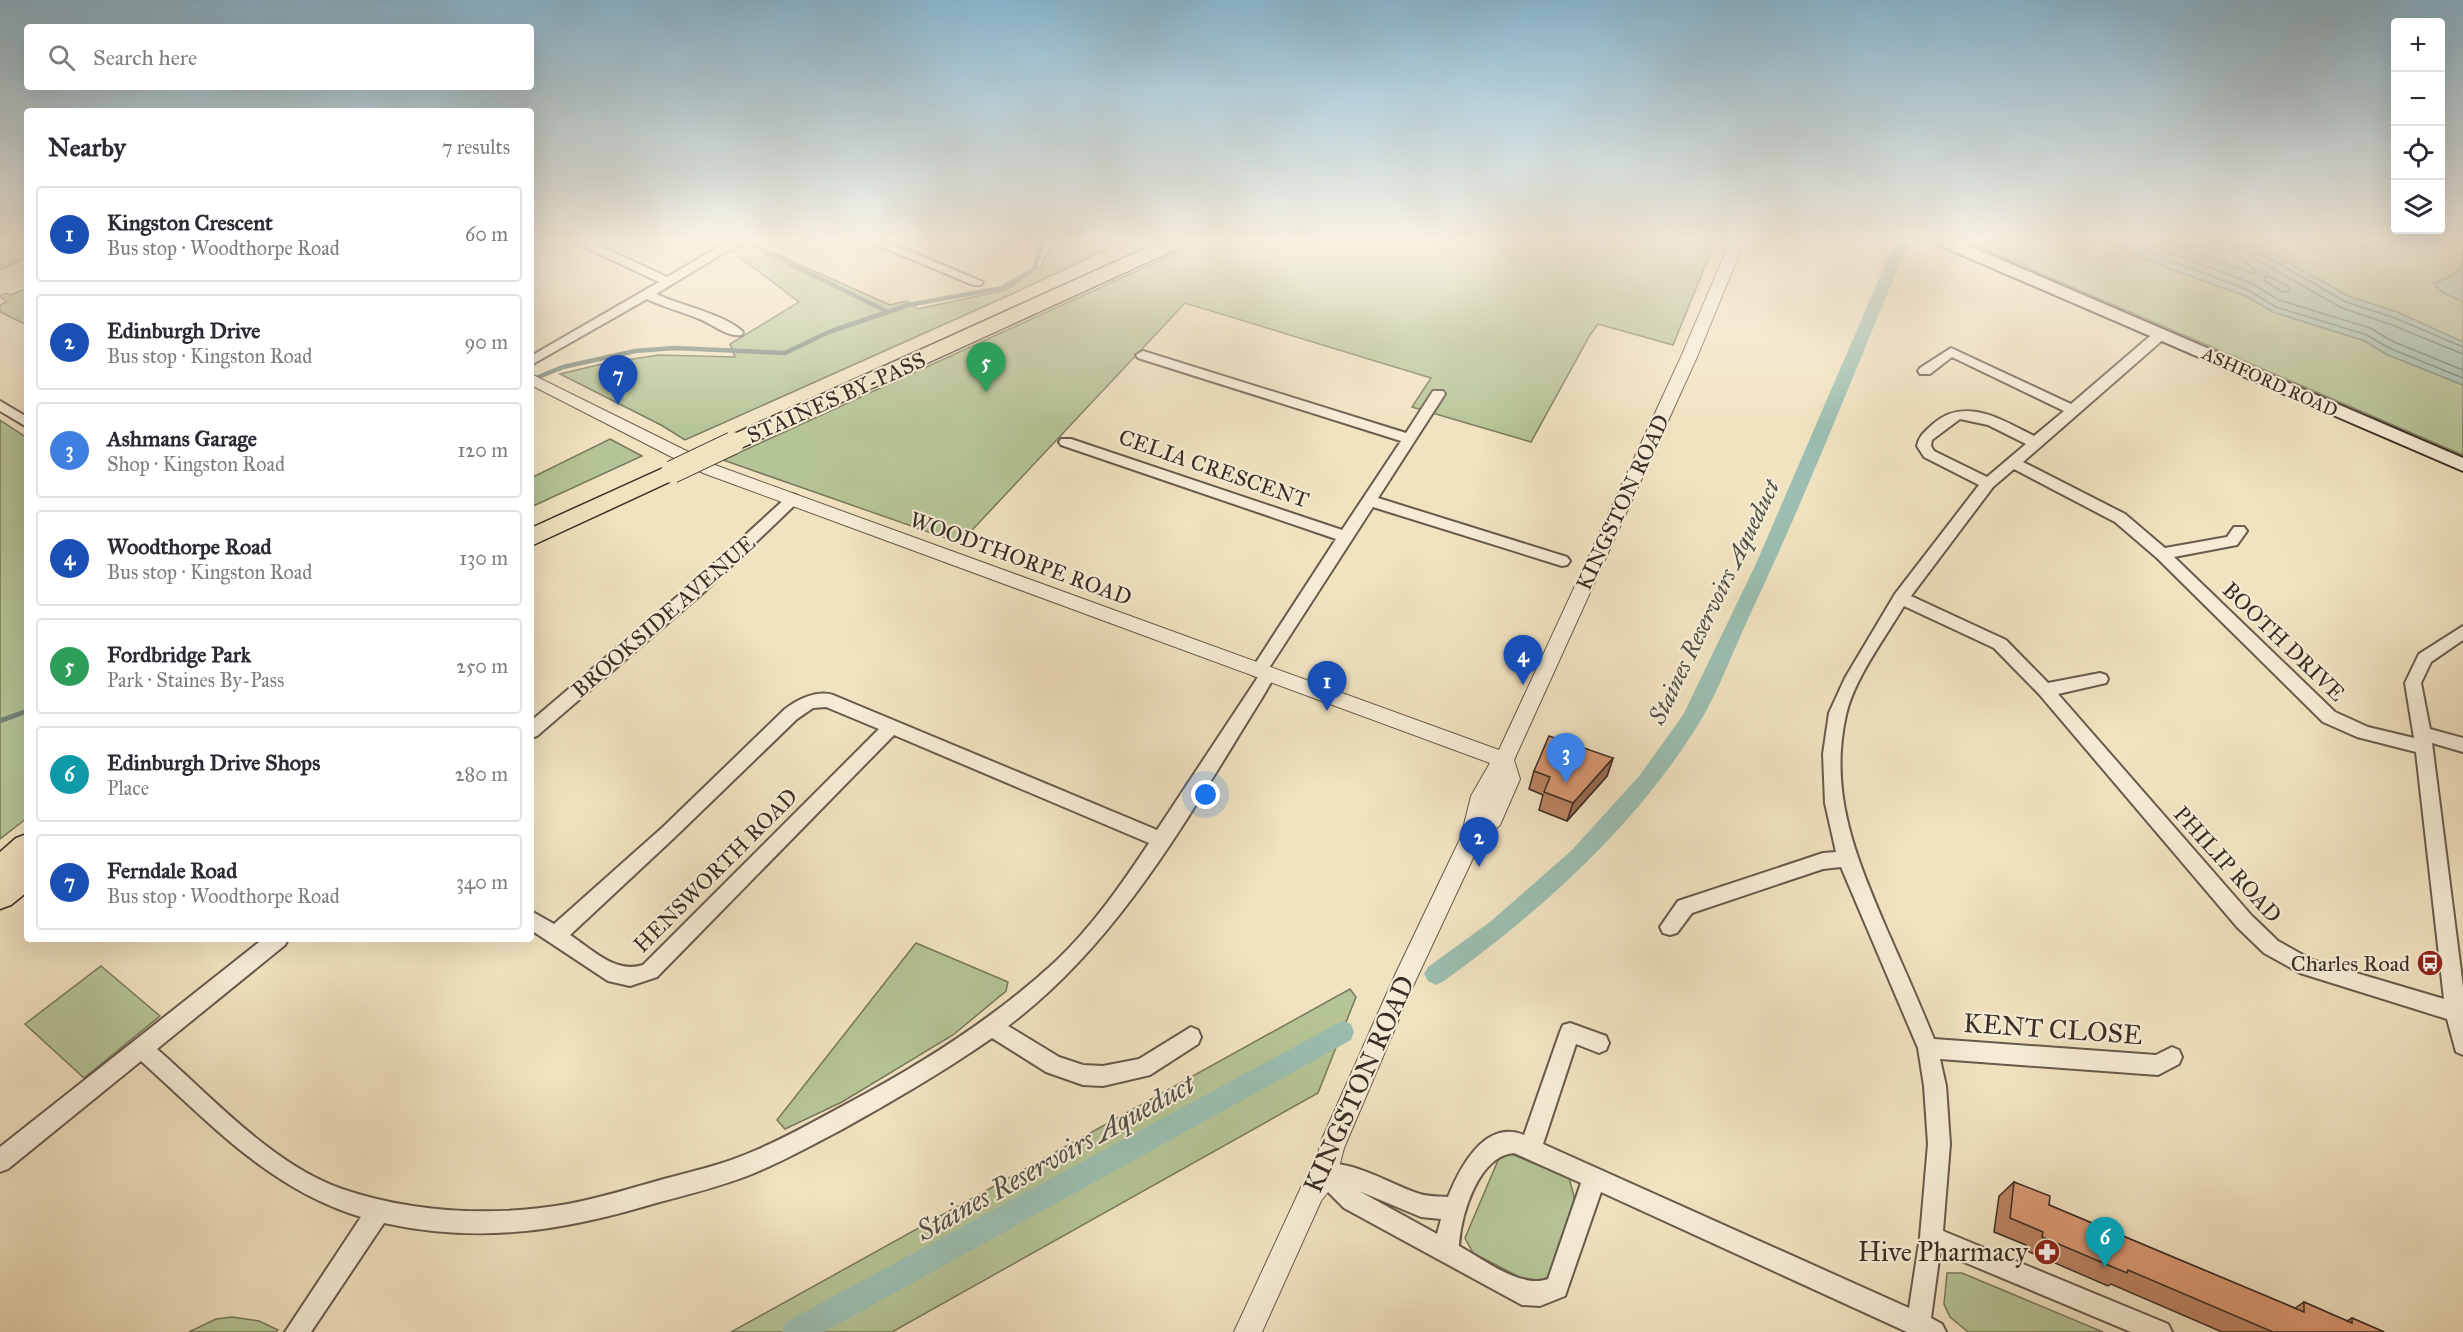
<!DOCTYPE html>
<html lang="en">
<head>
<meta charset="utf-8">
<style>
	:root { --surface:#fff; --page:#f7f7f7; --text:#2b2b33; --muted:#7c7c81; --line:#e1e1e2; --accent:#8f2418 }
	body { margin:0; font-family:"IM FELL Great Primer",serif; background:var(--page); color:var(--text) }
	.controls { position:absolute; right:18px; top:18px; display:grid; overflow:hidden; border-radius:6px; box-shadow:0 6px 24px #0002 }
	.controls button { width:54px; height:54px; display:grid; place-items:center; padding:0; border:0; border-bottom:2px solid var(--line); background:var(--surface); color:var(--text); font:30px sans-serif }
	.you { position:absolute; left:1206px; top:795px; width:21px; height:21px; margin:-15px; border:4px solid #fff; border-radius:50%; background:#1a73e8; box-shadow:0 0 0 9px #1a73e833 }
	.badge { display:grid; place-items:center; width:39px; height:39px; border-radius:50%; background:var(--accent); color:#fff; font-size:20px; font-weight:700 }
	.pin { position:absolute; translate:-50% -50px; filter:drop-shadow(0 2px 3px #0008) }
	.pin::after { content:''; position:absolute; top:32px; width:21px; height:18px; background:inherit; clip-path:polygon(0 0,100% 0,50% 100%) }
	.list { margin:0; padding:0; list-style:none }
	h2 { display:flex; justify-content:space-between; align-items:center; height:78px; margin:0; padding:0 24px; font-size:26px }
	h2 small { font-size:20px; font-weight:400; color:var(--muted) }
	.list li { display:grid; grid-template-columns:39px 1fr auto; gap:18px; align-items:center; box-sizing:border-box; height:96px; margin:0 12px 12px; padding:0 12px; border:2px solid var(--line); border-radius:6px }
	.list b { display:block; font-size:22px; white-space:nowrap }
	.list p { margin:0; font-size:20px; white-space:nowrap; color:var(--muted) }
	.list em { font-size:20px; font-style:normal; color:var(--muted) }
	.icon { flex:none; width:33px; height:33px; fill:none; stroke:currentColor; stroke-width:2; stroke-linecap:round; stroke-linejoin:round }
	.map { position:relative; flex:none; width:2463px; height:1332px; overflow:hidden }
	.search { position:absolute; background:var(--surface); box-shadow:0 6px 24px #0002; left:24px; top:24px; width:510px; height:66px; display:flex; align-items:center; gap:15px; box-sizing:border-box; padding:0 21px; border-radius:6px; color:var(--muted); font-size:22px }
	.panel { position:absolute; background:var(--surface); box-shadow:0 6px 24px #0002; left:24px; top:108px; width:510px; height:834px; border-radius:6px }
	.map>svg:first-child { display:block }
	.green { fill:#b5c496; stroke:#78785e; stroke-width:1.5 }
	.water { fill:#9bbeb0; stroke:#748478; stroke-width:1.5 }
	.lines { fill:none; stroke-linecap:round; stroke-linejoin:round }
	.shore { stroke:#6a766a; stroke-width:1.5 }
	.stream-far1 { stroke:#748478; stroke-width:4.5 }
	.stream { stroke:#748478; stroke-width:5 }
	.canal { fill:#9bbeb0; fill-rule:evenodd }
	.minor-casing { stroke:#685a4c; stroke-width:4 }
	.tertiary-casing { stroke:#685a4c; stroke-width:2 }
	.secondary-casing { stroke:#3a2d25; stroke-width:4 }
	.trunk-casing { stroke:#3a2d25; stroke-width:3 }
	.minor { fill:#f6ecd6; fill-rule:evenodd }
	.tertiary { fill:#f6ecd6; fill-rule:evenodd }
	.secondary { fill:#f6ecd6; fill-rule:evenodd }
	.trunk { fill:#f1e2c0; fill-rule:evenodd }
	.trunk-bridge-casing { stroke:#3a2d25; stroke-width:24; stroke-linecap:butt }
	.trunk-bridge { stroke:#f1e2c0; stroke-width:22 }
	.wall { fill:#bb8362; stroke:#3a2d25; stroke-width:1.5 }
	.shaded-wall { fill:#996a50; stroke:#3a2d25; stroke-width:1.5 }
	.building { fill:#da9872; stroke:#3a2d25; stroke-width:1.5 }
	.labels { text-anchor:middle; stroke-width:4.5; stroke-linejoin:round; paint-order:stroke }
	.far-street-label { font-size:18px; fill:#3a2d25; stroke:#f6ecd6 }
	.street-label { font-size:22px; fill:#3a2d25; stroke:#f6ecd6 }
	.poi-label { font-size:22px; fill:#3a2d25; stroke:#f6ecd6; text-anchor:end }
	.water-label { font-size:24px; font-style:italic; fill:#525148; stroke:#f6ecd6 }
	.near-street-label { font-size:27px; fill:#3a2d25; stroke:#f6ecd6 }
	.near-poi-label { font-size:27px; fill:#3a2d25; stroke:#f6ecd6; text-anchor:end }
	.near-water-label { font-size:28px; font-style:italic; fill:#525148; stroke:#f6ecd6 }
</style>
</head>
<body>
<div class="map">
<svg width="2463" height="1332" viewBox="0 0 2463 1332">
	<rect width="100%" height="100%" fill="#f1e2c0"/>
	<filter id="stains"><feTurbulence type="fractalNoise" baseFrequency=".00333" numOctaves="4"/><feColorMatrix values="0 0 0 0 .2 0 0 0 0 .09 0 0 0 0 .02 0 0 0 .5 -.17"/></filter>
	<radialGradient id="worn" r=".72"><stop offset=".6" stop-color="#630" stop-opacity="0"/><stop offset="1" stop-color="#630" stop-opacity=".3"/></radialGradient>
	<path class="green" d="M 0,242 L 27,242 L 27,258 L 0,270 Z
		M 749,242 L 890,305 L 907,301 L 918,309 L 1006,290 L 1041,266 L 1053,242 L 1122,242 L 1012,294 L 685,440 L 661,425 L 560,374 L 606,363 L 659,355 L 735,357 L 730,344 L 799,302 L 733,252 Z
		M 1200,242 L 1715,242 L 1673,345 L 1598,324 L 1590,335 L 1531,442 L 1412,407 L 1431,378 L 1185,303 L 960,543 L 723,460 Z
		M 1967,242 L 2108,242 L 2165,267 L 2246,296 L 2274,312 L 2365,341 L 2386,354 L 2463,385 L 2463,455 Z
		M 2251,242 L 2463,242 L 2462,266 L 2455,274 L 2434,283 L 2444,293 L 2463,302 L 2463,342 L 2397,312 L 2348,296 Z
		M 27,288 L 27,325 L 0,312 L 0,305 L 7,302 L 0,296 L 6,293 L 11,295 Z
		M 0,420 L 27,438 L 27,818 L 0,839 Z
		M 610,439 L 642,456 L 531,507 L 531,478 Z
		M 916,943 L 1008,982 L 1006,991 L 953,1035 L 842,1102 L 785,1129 L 777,1120 Z
		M 101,966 L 160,1016 L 84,1078 L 25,1024 Z
		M 1350,989 L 1356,997 L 1318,1093 L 892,1332 L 731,1332 Z
		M 1509,1153 L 1569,1178 L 1574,1196 L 1573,1210 L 1553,1275 L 1543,1285 L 1531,1283 L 1473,1253 L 1465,1238 L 1499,1158 Z
		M 1947,1273 L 1962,1273 L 2103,1332 L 1968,1332 L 1950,1317 L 1944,1304 Z
		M 232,1317 L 259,1321 L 278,1330 L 276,1332 L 189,1332 L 216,1319 Z"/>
	<path class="water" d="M 2108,242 L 2256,244 L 2348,296 L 2397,312 L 2463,342 L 2463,385 L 2386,354 L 2365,341 L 2273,312 L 2246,296 L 2165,267 Z
		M 2463,264 L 2463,302 L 2444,293 L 2433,283 C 2445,282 2456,274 2463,264 Z"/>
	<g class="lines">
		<path class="shore" d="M 2122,242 L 2248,290 L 2276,307 L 2367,335 L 2389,348 L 2463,378
			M 2142,242 L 2251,283 L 2279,300 L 2370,328 L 2392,341 L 2463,370
			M 2166,242 L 2255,274 L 2256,270 L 2240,258 L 2235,242
			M 2244,242 L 2246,250 L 2252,257 L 2342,308 L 2392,325 L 2463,354
			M 2252,242 L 2255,250 L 2346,302 L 2395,318 L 2463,347
			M 2268,276 L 2289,287 L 2290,291 L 2283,292 L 2265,281 L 2264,277 Z"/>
		<path class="stream-far1" d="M 752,245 L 888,312
			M 531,380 L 563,367 L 635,351 L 674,348 L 785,353 L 829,332 L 908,305 L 1002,288 L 1034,269 L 1043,242"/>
		<path class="stream" d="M 0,721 L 27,711"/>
		<path class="canal" d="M 1895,242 L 1909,242 C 1857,365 1809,490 1752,610 C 1735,646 1719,691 1698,725 C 1633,829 1543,909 1444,981 L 1436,985 L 1428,981 L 1424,974 L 1428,967 L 1490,922 L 1572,850 L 1640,775 L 1683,715 L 1755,566 Z
			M 1342,1021 L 1351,1024 L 1354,1032 L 1351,1040 L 824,1332 L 782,1332 L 786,1322 Z"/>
		<defs>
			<path id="minor" d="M 574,242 L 591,242 L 667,277 L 727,242 L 742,242 L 656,294 C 679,305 727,315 743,332 L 742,335 C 727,338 710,322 697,318 C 680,311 663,307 647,299 L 531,365 L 531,356 L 659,282 Z
				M 870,242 L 888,242 L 983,282 L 981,285 L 973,285 Z
				M 2161,330 L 2166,331 L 2167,334 L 2166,337 L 2023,462 L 2125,514 L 2165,548 L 2227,537 L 2234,527 L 2244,527 L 2247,531 L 2237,545 L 2174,557 L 2335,712 L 2368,727 L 2414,738 L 2405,683 L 2419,654 L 2463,626 L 2463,640 L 2431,662 L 2421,683 L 2430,729 L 2463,738 L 2463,752 L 2432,743 L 2463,987 L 2463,1055 L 2456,1052 L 2447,1019 L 2300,973 L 2264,953 L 2237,927 L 2039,694 L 1994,648 L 1904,606 C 1885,638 1854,679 1846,715 C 1828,794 1857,859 1887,930 C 1903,966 1919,1002 1934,1039 L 2156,1055 L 2172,1047 L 2179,1050 L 2182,1057 L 2179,1064 L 2158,1075 L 1940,1059 L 1946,1086 L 1950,1144 L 1943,1231 L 2168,1324 L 2172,1332 L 2131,1332 L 1940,1252 L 1931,1318 L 1942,1324 L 1946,1332 L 1907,1332 L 1601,1192 L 1565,1296 L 1540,1306 L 1522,1305 L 1344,1208 L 1318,1182 L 1315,1174 L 1318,1166 C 1346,1155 1393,1186 1420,1194 C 1429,1197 1439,1196 1448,1197 C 1460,1167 1485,1119 1524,1135 L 1560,1032 L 1563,1025 L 1570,1023 L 1606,1036 L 1609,1043 L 1606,1050 L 1599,1053 L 1576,1044 L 1543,1144 L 1909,1308 L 1920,1237 L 1928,1144 L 1924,1086 L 1918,1048 L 1841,867 L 1823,869 L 1692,913 L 1677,933 L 1670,935 L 1663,933 L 1660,927 L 1678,901 L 1823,853 L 1836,852 L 1825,803 L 1823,754 L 1829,713 L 1845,678 L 1895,594 L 1979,485 L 1924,457 L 1917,446 C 1919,435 1926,431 1933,424 C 1965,396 2002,420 2034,436 L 2064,411 L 1952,357 L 1930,374 L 1920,374 L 1918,371 L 1920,368 L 1951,348 L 2071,404 L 2156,331 ZM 1960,419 L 1988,425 L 2026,444 L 1987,477 L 1934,451 L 1931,446 L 1932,440 ZM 2014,469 L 2115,522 L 2157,558 L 2323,722 L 2357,737 L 2416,752 L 2444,999 L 2312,960 L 2278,941 L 2251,915 L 2058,694 L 2106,683 L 2108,679 L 2106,675 L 2100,673 L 2048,683 L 2006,640 L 1911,596 L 1993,487 ZM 1514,1153 L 1581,1183 L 1548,1279 C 1521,1289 1483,1259 1459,1246 C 1461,1215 1478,1156 1514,1153 ZM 1359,1191 L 1421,1217 L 1441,1219 L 1437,1234 Z
				M 1143,351 L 1406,433 L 1433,391 L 1443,391 L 1445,394 L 1378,498 L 1567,557 L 1570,561 L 1567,565 L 1562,566 L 1373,507 L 1269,668 L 1274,670 L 1276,674 L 1262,698 C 1189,815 1120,942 1008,1026 L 1059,1057 L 1083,1065 L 1103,1066 L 1139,1059 L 1191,1027 L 1198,1030 L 1201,1037 L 1198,1044 L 1150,1075 L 1103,1086 L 1083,1085 L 1046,1072 L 992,1038 C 943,1072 893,1101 841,1130 C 810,1146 780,1163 747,1176 C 718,1187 687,1195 656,1203 C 563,1231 481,1244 384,1223 L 311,1332 L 285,1332 L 361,1217 C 269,1189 210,1123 141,1061 L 8,1169 L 0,1172 L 0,1147 L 263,939 L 288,939 L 285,945 L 157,1049 C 211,1096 272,1165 342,1189 C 412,1213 495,1217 568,1204 C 600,1198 632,1188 664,1179 C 694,1171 725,1164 754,1151 C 788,1137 820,1118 852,1101 C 925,1062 994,1018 1055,962 C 1092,927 1121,885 1149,843 L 894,735 L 657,977 L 630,986 L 608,981 L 531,930 L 531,911 L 554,924 L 663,827 L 785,709 C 798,699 817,690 833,695 L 1157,830 L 1258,677 L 1253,675 L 1251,671 L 1253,667 L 1336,539 L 1061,445 L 1059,442 L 1061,439 L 1071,439 L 1342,530 L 1401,441 L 1138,358 L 1136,355 ZM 826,707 L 879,729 L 643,965 C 615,974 592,949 570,935 L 675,837 L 797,719 L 813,708 Z
				M 0,401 L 27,417 L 27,427 L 0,411 Z
				M 793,494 L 798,496 L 800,499 L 798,502 L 704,592 L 537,736 L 531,738 L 531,721 L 692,584 L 788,496 Z"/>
			<path id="tertiary" d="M 1730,242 L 1744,242 L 1697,357 L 1514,760 L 1520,779 L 1500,825 L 1480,843 L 1414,984 L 1344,1148 L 1335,1183 L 1321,1201 L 1262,1332 L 1234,1332 L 1303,1183 L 1314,1168 L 1322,1139 L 1395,975 L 1461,837 L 1471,796 L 1490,763 L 703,473 L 531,385 L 531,374 L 715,465 L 1499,750 L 1681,357 Z"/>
			<path id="secondary" d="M 1937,242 L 1960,242 L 2463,458 L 2463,471 L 1939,245 Z"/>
			<path id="trunk" d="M 1159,242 L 1185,242 L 1183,246 L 741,448 L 733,450 L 725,448 L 722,443 L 725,438 Z
				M 672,464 L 680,467 L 684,472 L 680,477 L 531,546 L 531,528 Z
				M 27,834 L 27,892 L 11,905 L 0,909 L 0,852 L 16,838 Z"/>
		</defs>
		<use href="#minor" class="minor-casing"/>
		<use href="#tertiary" class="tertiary-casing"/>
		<use href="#secondary" class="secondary-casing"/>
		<use href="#trunk" class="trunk-casing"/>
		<use href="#minor" class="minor"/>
		<use href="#tertiary" class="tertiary"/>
		<use href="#secondary" class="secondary"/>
		<use href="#trunk" class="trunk"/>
		<defs>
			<path id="trunk-bridge" d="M 672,472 L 733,443"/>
		</defs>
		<use href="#trunk-bridge" class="trunk-bridge-casing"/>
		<use href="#trunk-bridge" class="trunk-bridge"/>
	</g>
	<path class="wall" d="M 1613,758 L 1607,776 L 1567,821 L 1539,810 L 1543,795 L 1529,789 L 1534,771 Z
		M 2014,1182 L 2049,1205 L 2295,1308 L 2304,1302 L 2347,1321 L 2352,1318 L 2384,1332 L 2222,1332 L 2111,1284 L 2108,1286 L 2025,1250 L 2026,1245 L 1994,1232 L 1999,1196 Z"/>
	<path class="shaded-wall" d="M 1613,758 L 1607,776 L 1567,821 L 1573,803 Z"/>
	<path class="building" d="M 1549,736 L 1613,758 L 1573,803 L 1544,792 L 1550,777 L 1534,771 Z
		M 2014,1182 L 2050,1196 L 2049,1205 L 2304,1312 L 2304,1302 L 2352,1323 L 2352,1318 L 2384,1332 L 2273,1332 L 2128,1270 L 2127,1273 L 2042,1237 L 2043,1232 L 2010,1218 Z"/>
	<linearGradient id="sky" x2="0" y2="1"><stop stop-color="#89b8d2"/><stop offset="0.56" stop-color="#f9f2e3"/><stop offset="1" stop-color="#f9f2e3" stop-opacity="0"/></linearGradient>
	<rect width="2463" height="429" fill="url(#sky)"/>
	<defs>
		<symbol id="bus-disc" viewBox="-11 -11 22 22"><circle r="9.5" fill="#8f2418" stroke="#f6ecd6"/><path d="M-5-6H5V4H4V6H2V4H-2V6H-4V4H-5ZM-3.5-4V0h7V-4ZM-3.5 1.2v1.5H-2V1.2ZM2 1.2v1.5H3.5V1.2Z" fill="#fff"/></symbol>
		<symbol id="pharmacy-disc" viewBox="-11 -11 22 22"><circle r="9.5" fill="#8f2418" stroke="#f6ecd6"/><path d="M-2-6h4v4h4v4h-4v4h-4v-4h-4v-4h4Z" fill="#fff"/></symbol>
	</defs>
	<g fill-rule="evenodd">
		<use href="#bus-disc" x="2415" y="948" width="30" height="30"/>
		<use href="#pharmacy-disc" x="2032" y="1237" width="30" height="30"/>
	</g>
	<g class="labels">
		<g class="far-street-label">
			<text transform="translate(2270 382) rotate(24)" y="6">ASHFORD ROAD</text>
		</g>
		<g class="street-label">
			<text transform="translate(836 397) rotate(-24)" y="8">STAINES BY-PASS</text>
			<text transform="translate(1214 468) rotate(19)" y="8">CELIA CRESCENT</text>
			<text transform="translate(1622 502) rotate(-65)" y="8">KINGSTON ROAD</text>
			<text transform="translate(1021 558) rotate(20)" y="8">WOODTHORPE ROAD</text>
			<text transform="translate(663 616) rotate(-41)" y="8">BROOKSIDE AVENUE</text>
			<text transform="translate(2284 641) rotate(44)" y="8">BOOTH DRIVE</text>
			<text transform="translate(2228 864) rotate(48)" y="8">PHILIP ROAD</text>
			<text transform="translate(715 870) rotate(-45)" y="8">HENSWORTH ROAD</text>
		</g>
		<g class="poi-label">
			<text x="2410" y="971">Charles Road</text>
		</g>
		<g class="water-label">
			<text transform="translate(1714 602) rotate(-64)" y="8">Staines Reservoirs Aqueduct</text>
		</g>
		<g class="near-street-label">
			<text transform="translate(2053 1029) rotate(4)" y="9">KENT CLOSE</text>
			<text transform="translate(1359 1084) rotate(-66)" y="9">KINGSTON ROAD</text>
		</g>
		<g class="near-poi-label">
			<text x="2028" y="1261">Hive Pharmacy</text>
		</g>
		<g class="near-water-label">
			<text transform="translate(1055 1157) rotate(-29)" y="10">Staines Reservoirs Aqueduct</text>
		</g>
	</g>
	<rect width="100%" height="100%" filter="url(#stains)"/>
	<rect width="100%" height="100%" fill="url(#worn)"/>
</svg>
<div class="controls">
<button>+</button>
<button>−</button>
<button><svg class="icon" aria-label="locate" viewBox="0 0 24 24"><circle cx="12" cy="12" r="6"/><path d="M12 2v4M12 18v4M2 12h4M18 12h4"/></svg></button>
<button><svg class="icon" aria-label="layers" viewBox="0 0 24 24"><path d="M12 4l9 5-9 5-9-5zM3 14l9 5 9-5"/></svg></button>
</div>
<div class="you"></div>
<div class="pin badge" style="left:1327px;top:711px;background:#1a4fb4">1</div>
<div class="pin badge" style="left:1479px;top:867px;background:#1a4fb4">2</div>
<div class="pin badge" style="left:1566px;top:783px;background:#3f7fe0">3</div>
<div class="pin badge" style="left:1523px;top:685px;background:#1a4fb4">4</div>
<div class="pin badge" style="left:986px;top:392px;background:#2e9e5b">5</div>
<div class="pin badge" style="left:2105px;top:1267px;background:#0f9aa8">6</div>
<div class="pin badge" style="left:618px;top:405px;background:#1a4fb4">7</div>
<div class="search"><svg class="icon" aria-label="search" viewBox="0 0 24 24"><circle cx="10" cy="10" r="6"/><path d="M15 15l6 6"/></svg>Search here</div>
<section class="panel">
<h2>Nearby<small>7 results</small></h2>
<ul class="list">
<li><span class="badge" style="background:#1a4fb4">1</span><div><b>Kingston Crescent</b><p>Bus stop · Woodthorpe Road</p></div><em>60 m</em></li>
<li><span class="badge" style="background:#1a4fb4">2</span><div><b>Edinburgh Drive</b><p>Bus stop · Kingston Road</p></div><em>90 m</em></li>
<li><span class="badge" style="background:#3f7fe0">3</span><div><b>Ashmans Garage</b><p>Shop · Kingston Road</p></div><em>120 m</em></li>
<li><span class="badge" style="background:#1a4fb4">4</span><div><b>Woodthorpe Road</b><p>Bus stop · Kingston Road</p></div><em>130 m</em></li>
<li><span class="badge" style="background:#2e9e5b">5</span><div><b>Fordbridge Park</b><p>Park · Staines By-Pass</p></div><em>250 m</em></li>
<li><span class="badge" style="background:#0f9aa8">6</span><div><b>Edinburgh Drive Shops</b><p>Place</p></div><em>280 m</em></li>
<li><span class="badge" style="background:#1a4fb4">7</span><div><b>Ferndale Road</b><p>Bus stop · Woodthorpe Road</p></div><em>340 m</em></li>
</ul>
</section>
</div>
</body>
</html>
